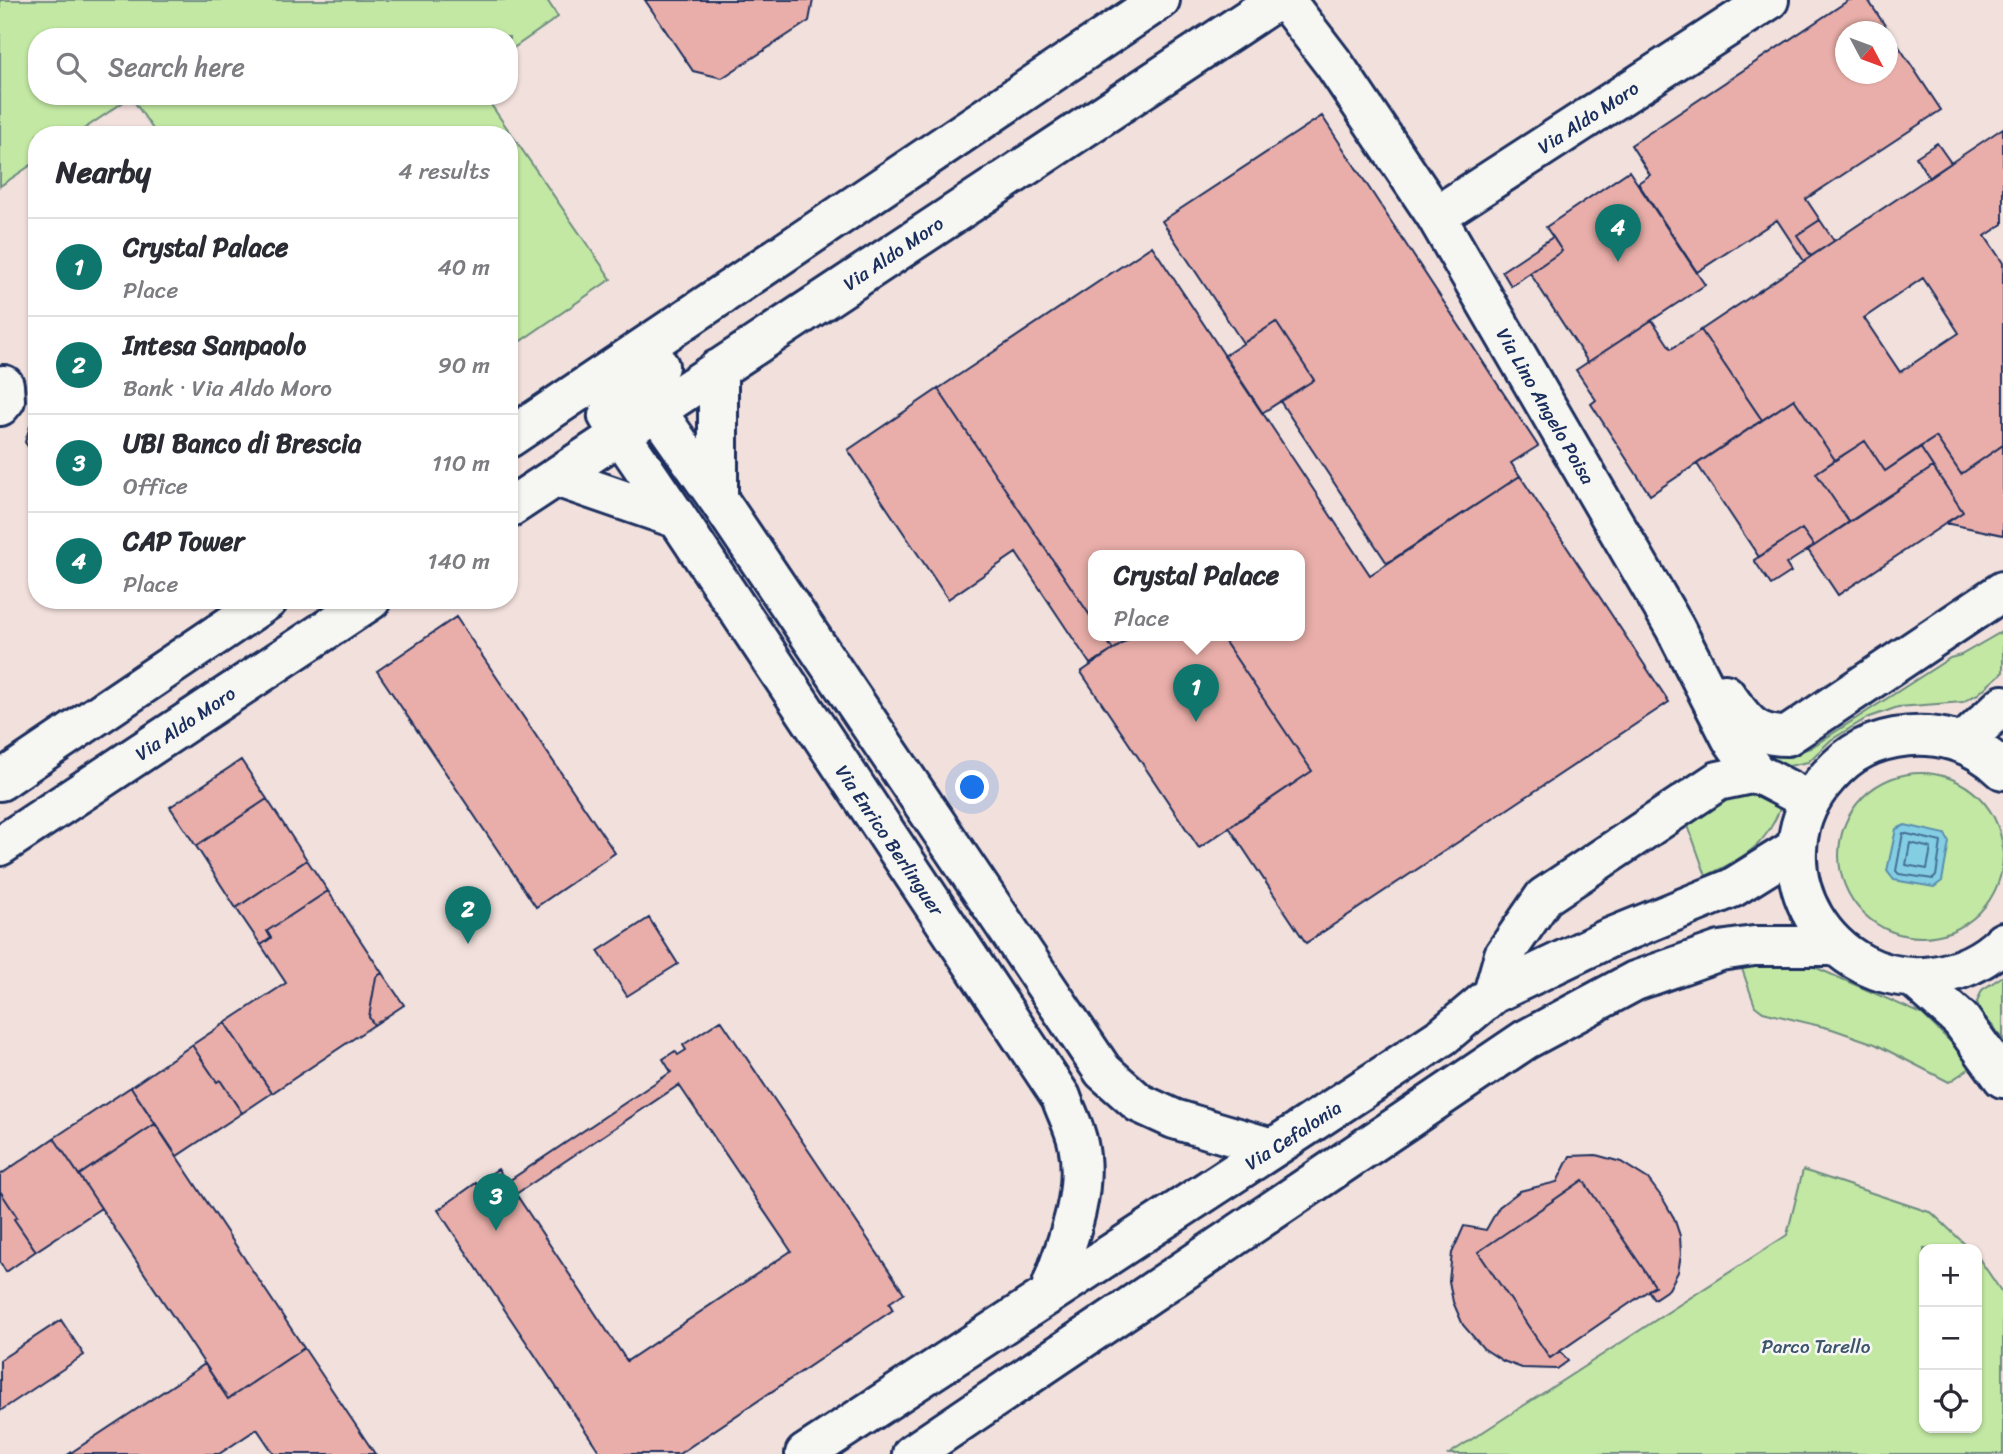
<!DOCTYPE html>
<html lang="en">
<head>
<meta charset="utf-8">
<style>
	:root { --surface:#fff; --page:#f7f7f7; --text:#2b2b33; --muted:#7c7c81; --line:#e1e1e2; --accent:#0f766e }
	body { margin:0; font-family:Sriracha,sans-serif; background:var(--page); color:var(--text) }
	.controls { position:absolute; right:21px; bottom:21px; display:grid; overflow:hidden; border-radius:14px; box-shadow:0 2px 5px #0004 }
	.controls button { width:63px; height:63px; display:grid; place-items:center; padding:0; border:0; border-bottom:2px solid var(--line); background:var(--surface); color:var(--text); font:35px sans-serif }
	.compass { position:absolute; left:1835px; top:21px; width:63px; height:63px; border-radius:50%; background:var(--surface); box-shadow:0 2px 5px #0004; rotate:131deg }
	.you { position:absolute; left:973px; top:788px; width:24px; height:24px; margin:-18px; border:5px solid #fff; border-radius:50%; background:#1a73e8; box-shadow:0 0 0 10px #1a73e833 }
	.badge { display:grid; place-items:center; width:46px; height:46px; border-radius:50%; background:var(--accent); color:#fff; font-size:23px; font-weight:700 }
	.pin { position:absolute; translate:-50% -58px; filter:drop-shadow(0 2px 4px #0008) }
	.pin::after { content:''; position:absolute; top:37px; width:24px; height:21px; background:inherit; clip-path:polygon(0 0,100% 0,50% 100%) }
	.popup { position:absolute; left:1088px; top:550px; width:217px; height:91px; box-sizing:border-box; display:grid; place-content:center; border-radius:14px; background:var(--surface); filter:drop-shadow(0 2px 5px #0005); font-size:23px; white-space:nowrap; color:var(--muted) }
	.popup b { font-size:26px; color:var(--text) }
	.popup::after { content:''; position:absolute; left:50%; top:100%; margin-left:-14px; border:14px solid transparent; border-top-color:var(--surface) }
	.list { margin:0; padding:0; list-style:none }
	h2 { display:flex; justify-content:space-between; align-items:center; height:91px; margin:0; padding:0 28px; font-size:30px }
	h2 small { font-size:23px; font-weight:400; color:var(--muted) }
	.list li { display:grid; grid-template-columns:46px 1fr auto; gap:21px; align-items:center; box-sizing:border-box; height:98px; padding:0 28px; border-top:2px solid var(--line) }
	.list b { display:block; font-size:26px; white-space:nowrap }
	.list p { margin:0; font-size:23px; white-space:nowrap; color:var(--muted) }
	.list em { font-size:23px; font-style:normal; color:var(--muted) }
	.icon { flex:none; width:38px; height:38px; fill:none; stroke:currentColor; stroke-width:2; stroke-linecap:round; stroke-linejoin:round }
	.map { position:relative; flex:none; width:2003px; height:1454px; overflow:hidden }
	.search { position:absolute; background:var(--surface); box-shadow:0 2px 5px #0004; left:28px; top:28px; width:490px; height:77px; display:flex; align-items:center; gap:18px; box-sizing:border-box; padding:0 24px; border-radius:28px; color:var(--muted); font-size:26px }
	.panel { position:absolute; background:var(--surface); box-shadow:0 2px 5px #0004; left:28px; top:126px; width:490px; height:483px; border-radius:28px }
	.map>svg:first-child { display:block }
	.green { fill:#c2e8a3; stroke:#6e8c80; stroke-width:2 }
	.water { fill:#84cee4; stroke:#5a8eae; stroke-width:2 }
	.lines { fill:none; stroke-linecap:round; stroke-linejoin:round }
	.shore { stroke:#456f94; stroke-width:2 }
	.building { fill:#e9aea9; stroke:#1b2f5e; stroke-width:2; fill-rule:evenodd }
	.minor-casing { stroke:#1b2f5e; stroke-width:44 }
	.minor { stroke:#f6f6f2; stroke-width:38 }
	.labels { text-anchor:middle; stroke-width:5; stroke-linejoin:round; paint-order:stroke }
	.street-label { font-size:19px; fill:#1b2f5e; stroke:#f6f6f2 }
	.park-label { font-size:19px; fill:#3c546c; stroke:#f6f6f2 }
</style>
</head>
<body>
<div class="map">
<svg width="2003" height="1454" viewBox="0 0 2003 1454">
	<rect width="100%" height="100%" fill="#f2e0dc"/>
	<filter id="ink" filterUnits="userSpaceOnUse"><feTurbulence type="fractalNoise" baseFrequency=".0143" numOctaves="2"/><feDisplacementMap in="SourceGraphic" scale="14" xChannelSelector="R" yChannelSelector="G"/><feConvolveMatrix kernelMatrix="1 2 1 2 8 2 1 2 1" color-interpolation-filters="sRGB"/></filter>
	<g filter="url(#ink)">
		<path class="green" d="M 0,0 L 547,0 L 558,17 L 509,51 L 509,37 L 37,37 L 37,96 L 485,96 L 611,279 L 509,349 L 509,135 L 157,135 L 131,97 L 75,135 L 37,135 L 37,161 L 0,186 Z
			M 2003,631 L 2003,672 L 1978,694 L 1963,702 L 1898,707 L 1867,718 L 1831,740 L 1808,762 L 1784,767 L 1768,762 L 1757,746 C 1779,756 1787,756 1810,748 L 1950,658 L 1961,655 Z
			M1839 855a82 82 0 1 1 164 0a82 82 0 1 1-164 0Z
			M 1749,792 L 1783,801 C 1767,846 1747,856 1706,876 L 1686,820 L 1728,796 Z
			M 1768,962 L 1810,965 L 1922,1014 L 1959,1050 L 1970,1068 L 1949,1082 L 1875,1044 L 1832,1029 L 1763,1012 L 1755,1006 L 1741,966 Z
			M 2003,976 L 2003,1039 L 1981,1012 L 1977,1002 L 1982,990 Z
			M 1803,1170 L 1932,1213 L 1970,1249 L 1924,1249 L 1924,1428 L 1977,1428 L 1977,1255 L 1978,1257 L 2003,1294 L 2003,1454 L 1449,1454 L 1787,1235 Z"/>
		<path class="water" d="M 1905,825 L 1945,834 L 1949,842 L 1942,881 L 1934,887 L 1894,880 L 1887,871 L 1896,829 Z"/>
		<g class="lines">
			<path class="shore" d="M 1903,833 L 1941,842 L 1936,876 L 1933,879 L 1899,874 L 1896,871 Z
				M 1910,843 L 1931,848 L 1927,869 L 1906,865 Z"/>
		</g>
		<path class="building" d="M 645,0 L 813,0 L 809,21 L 722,78 L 693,71 Z
			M 1849,0 L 1868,0 L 1941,110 L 1806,199 L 1820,220 L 1797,235 L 1811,256 L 1804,261 L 1777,220 L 1697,272 L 1638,183 L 1650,175 L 1631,145 ZM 1846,32 L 1888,32 L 1888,74 L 1846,74 Z
			M 1322,116 L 1538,446 L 1511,463 L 1520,476 L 1387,563 L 1280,401 L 1314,380 L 1276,322 L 1243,343 L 1162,221 Z
			M 2003,128 L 2003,224 L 1985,236 L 2003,263 L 2003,445 L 1961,474 L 1936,437 L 1885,471 L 1865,441 L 1835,460 L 1794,399 L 1762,420 L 1701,330 ZM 1923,278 L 1959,333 L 1900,372 L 1864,318 Z
			M 1937,143 L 1951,163 L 1929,178 L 1916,157 Z
			M 1629,171 L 1705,285 L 1588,362 L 1530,273 L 1562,251 L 1546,227 Z
			M 1820,220 L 1834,241 L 1811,256 L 1797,235 Z
			M 1553,237 L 1562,251 L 1511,286 L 1502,271 Z
			M 1152,246 L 1370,575 L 1520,476 L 1669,702 L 1306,943 L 1229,827 L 1312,771 L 1221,636 L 1299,636 L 1299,556 L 1093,556 L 1093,620 L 938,389 Z
			M 1652,320 L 1671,349 L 1701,330 L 1762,420 L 1650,495 L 1591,404 L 1596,400 L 1576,370 Z
			M 1276,322 L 1314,380 L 1262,413 L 1224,356 Z
			M 938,389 L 1093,620 L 1093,636 L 1104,636 L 1113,650 L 1090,664 L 1016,553 L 948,599 L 848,450 Z
			M 1794,399 L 1835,460 L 1816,473 L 1849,522 L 1814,546 L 1802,529 L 1759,557 L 1697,464 Z
			M 37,415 L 37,460 L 25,442 L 33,417 Z
			M 1936,437 L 1961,474 L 2003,445 L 2003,535 L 1945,523 L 1963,512 L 1920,447 Z
			M 1865,441 L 1885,471 L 1920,447 L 1933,467 L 1849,522 L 1816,473 Z
			M 1933,467 L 1963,512 L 1838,595 L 1808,550 Z
			M 1802,529 L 1814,546 L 1786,564 L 1791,572 L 1771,585 L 1754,560 Z
			M 456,617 L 615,853 L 536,907 L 377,671 Z
			M 1104,636 L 1133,636 L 1113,650 Z
			M 1133,636 L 1221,636 L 1312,771 L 1199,848 L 1081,672 Z
			M 241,760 L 267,799 L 196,846 L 170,807 Z
			M 267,799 L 307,860 L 236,908 L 196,846 Z
			M 307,860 L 328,891 L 267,931 L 271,938 L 261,945 L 236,908 Z
			M 328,891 L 382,973 L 376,977 L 369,1017 L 374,1025 L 272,1093 L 225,1023 L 286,983 L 261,945 L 271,938 L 267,931 Z
			M 649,918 L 678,964 L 627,996 L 598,951 Z
			M 382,973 L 404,1005 L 374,1025 L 369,1017 L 376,977 Z
			M 721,1020 L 904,1293 L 889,1303 L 893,1310 L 679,1454 L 601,1454 L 438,1210 L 476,1183 L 481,1190 L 489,1184 L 484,1178 L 498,1169 L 507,1182 L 671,1072 L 663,1059 L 675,1051 L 678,1055 L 686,1050 L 683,1045 ZM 679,1085 L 791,1251 L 627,1361 L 516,1194 Z
			M 225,1023 L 272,1093 L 242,1113 L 220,1080 L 217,1082 L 192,1045 Z
			M 192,1045 L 217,1082 L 220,1080 L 242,1113 L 177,1156 L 131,1087 Z
			M 131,1087 L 155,1124 L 79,1175 L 54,1138 Z
			M 155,1124 L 304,1348 L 228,1399 L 79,1175 Z
			M 54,1138 L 101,1208 L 36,1251 L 14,1219 L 17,1217 L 0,1191 L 0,1175 Z
			M 1596,1155 L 1621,1162 L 1648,1179 L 1663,1199 L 1674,1218 L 1680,1236 L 1681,1255 L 1678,1272 L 1669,1289 L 1654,1299 L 1648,1290 L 1655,1286 L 1583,1180 L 1478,1252 L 1550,1358 L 1560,1351 L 1568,1361 L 1557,1369 L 1522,1368 L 1503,1361 L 1483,1348 L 1463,1325 L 1453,1302 L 1449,1281 L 1452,1253 L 1464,1226 L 1486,1230 L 1499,1207 L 1520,1191 L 1557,1182 L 1570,1156 Z
			M 1583,1180 L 1655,1286 L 1550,1358 L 1478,1252 Z
			M 0,1191 L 17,1217 L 14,1219 L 36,1251 L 6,1272 L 0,1262 Z
			M 61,1320 L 84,1355 L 0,1411 L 0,1360 Z
			M 304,1348 L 375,1454 L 274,1454 L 257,1429 L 219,1454 L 69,1454 L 205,1364 L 228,1399 Z"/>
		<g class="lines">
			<defs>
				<path id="minor" d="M 1285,0 L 1334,64 L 1436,216 L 1675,628 L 1731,738 L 1756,773 L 1810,801
					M 1436,216 L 1769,0
					M 659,366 L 620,392 L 608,416 L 678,519
					M 718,369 L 718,499 L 1103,1071 L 1139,1103 L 1174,1119 L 1272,1148
					M 641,389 L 718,499
					M 0,406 L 5,400 L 4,385
					M 509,438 L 1160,0
					M 556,477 L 678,519 L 1061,1097 C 1066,1112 1075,1128 1078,1144 C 1089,1195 1065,1247 1049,1294
					M 509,508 L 1277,0
					M 1725,694 C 1745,720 1751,736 1787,736 L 2003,591
					M 1963,743 L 2003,705
					M 2003,770 C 1974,741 1935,731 1895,738 C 1862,744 1842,759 1821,785 C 1757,869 1829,990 1933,976 C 1960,972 1983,962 2003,942
					M 0,781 L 268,600
					M 0,846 L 371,600
					M 1915,979 L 1961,1020 L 2003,1078
					M 1493,994 L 1504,955 L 1544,897 L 1718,781 L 1756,773
					M 805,1454 L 1386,1074 L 1443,1036 L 1493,994 L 1607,939 L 1732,888 L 1796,848
					M 912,1454 L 1525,1040 L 1635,981 L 1720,951 L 1754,946 L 1835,946"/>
			</defs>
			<use href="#minor" class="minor-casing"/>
			<use href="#minor" class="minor"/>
		</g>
	</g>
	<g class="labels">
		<g class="street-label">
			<text transform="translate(1588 117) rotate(-33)" y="7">Via Aldo Moro</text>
			<text transform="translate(893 253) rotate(-34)" y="7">Via Aldo Moro</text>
			<text transform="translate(1546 406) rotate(60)" y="7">Via Lino Angelo Poisa</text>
			<text transform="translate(185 723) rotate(-34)" y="7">Via Aldo Moro</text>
			<text transform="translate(890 840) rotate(56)" y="7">Via Enrico Berlinguer</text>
			<text transform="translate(1293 1135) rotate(-33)" y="7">Via Cefalonia</text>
		</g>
		<g class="park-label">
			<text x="1816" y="1353">Parco Tarello</text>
		</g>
	</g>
</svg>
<div class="controls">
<button>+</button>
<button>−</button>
<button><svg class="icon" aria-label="locate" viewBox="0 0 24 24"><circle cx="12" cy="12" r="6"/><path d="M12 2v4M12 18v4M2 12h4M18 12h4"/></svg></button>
</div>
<svg class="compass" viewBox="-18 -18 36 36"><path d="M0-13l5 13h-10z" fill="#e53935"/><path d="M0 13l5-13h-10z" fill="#7c7c81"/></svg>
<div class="you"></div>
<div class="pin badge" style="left:1196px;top:722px">1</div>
<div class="popup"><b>Crystal Palace</b>Place</div>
<div class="pin badge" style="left:468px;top:944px">2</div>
<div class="pin badge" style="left:496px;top:1231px">3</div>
<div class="pin badge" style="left:1618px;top:262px">4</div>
<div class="search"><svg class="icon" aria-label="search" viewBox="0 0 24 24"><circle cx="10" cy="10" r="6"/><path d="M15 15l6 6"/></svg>Search here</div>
<section class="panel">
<h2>Nearby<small>4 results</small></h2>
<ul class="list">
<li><span class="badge">1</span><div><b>Crystal Palace</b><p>Place</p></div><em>40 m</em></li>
<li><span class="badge">2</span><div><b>Intesa Sanpaolo</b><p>Bank · Via Aldo Moro</p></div><em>90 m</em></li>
<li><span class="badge">3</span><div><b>UBI Banco di Brescia</b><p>Office</p></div><em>110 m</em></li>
<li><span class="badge">4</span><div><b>CAP Tower</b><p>Place</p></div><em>140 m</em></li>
</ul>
</section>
</div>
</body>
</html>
